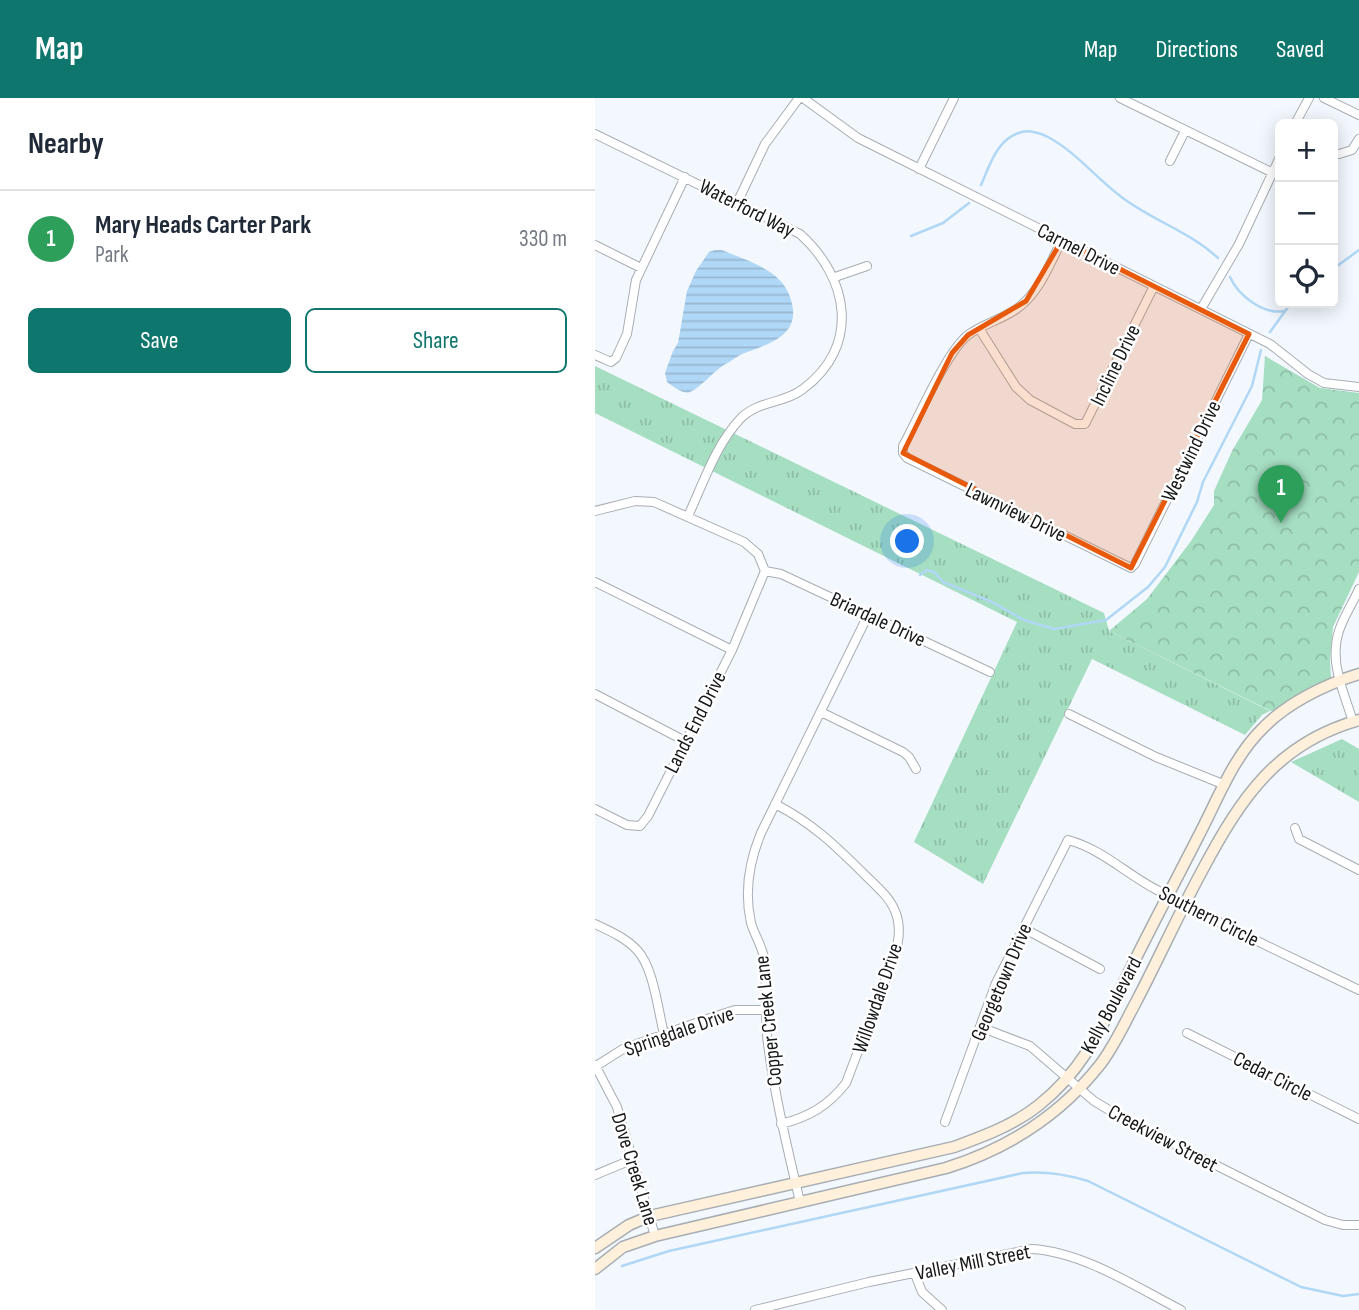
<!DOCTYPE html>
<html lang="en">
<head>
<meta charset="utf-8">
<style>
	:root { --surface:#fff; --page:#f2f2f3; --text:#1f2937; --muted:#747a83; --line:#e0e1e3; --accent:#0f766e }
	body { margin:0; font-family:"Sofia Sans Condensed",sans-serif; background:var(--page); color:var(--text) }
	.controls { position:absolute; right:21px; top:21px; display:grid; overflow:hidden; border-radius:10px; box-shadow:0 4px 18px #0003 }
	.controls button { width:63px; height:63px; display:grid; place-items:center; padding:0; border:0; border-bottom:2px solid var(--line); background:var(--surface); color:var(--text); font:35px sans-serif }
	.you { position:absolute; left:313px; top:444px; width:24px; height:24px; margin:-18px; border:5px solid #fff; border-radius:50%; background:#1a73e8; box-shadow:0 0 0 10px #1a73e833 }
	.badge { display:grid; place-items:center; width:46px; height:46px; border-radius:50%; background:var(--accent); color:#fff; font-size:23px; font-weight:700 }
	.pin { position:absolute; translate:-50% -58px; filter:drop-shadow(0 2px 4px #0008) }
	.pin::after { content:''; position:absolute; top:37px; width:24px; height:21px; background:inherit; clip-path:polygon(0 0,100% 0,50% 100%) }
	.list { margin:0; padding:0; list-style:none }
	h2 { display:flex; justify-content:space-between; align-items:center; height:91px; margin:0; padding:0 28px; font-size:30px }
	h2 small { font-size:23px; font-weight:400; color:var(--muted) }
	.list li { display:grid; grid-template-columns:46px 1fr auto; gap:21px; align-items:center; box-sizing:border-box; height:98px; padding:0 28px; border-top:2px solid var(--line) }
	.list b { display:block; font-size:26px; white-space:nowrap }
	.list p { margin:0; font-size:23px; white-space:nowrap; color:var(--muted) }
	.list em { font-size:23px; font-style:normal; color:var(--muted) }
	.actions { display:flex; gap:14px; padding:21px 28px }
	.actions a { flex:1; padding:16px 0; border:2px solid var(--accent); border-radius:10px; text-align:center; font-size:24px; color:var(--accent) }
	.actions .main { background:var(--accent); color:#fff }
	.icon { flex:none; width:38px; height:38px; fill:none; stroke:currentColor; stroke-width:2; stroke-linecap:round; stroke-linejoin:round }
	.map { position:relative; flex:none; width:764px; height:1212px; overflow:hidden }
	header { display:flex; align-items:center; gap:42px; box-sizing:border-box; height:98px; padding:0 35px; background:var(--accent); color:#fff }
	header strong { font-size:33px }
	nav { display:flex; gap:38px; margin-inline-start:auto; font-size:24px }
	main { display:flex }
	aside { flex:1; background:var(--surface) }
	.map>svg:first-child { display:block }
	.grass { fill:url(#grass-tufts) }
	.forest { fill:url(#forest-crowns) }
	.water { fill:url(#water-rules) }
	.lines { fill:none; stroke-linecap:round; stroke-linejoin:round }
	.stream { stroke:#b0d7f5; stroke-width:2.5 }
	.minor-casing { stroke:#a7adb3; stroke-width:10 }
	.secondary-casing { stroke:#a7adb3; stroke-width:13 }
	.minor { stroke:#fff; stroke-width:8 }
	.secondary { stroke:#fef0da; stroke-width:10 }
	.marked { fill:#e8590c; fill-opacity:0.2; stroke:#e8590c; stroke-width:5; stroke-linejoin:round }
	.labels { text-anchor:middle; stroke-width:5; stroke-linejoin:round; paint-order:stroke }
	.street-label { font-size:21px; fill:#16181a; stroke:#fff }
</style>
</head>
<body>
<header>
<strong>Map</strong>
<nav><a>Map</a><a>Directions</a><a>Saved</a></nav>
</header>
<main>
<aside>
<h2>Nearby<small></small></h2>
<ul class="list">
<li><span class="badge" style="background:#2e9e5b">1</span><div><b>Mary Heads Carter Park</b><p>Park</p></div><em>330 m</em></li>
</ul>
<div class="actions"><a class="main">Save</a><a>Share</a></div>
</aside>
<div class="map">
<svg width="764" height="1212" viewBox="0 0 764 1212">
	<defs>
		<pattern id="grass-tufts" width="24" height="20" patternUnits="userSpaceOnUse" patternTransform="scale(1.75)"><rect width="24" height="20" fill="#a6dec2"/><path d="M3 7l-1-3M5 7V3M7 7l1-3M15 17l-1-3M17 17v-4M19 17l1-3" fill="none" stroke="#8ebea6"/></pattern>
		<pattern id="forest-crowns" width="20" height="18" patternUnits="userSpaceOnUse" patternTransform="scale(1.75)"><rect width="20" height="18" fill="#a6dec2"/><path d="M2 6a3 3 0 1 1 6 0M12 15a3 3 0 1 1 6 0" fill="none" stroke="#8ebea6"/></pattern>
		<pattern id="water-rules" width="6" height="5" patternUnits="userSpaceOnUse" patternTransform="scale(1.75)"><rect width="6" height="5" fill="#b0d7f5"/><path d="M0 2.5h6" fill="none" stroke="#97b8d1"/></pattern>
	</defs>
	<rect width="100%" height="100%" fill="#f3f8ff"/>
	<path class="grass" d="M 0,268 L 509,515 L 514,533 L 675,613 L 667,617 L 650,637 L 497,561 L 388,786 L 319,744 L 422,524 L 0,315 Z
		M 747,641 L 764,651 L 764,704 L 696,664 Z"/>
	<path class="forest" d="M 670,258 L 725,290 L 764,295 L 764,474 L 738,529 L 735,561 L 736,581 L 682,616 L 514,533 L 552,501 L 596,443 L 619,407 L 619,393 L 637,353 L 667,302 Z"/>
	<path class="water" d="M 120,152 L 127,152 C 152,163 186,171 195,199 C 209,238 173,246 147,256 C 141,259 135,264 129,267 C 118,274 105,290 95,294 C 89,297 77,288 72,284 L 70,275 L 78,253 L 83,245 L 92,193 L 101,173 L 114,154 Z"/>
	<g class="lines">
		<path class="stream" d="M 386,87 C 395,67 402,40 427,34 C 434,32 446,35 453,39 C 483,55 504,84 532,103 C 562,124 596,135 623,160
			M 316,138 L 348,125 L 374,105
			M 738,171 L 764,152
			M 635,179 C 643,197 668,217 689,213
			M 675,234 L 696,205
			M 325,477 L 332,472 L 339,474 L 348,484 L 397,504 L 429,522 L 459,531 L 511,522 L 553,489 L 570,469 L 602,404 L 608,384 L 657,288 L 666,252
			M 27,1168 L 74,1153 L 428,1075 C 451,1073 470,1076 493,1083 L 706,1189 L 748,1198 L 764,1196"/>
		<defs>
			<path id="minor" d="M 208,0 L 263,40 L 675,246 L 713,276 L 729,285 L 764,289
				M 525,0 L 678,75
				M 729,0 L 764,17
				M 700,26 L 714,0
				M 0,36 L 205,136 C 254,180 266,248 208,291 C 189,306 164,302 146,320 C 121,346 108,386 93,418
				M 744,56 L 757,52 L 764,41
				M 575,63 L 590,33
				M 324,71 L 359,0
				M 143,103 L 170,46 L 204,0
				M 467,142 C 454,167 444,196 420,212 C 405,222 386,227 373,237 C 351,254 323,321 308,348 L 308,355 L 312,360 L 536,470 L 540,466 L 654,236
				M 0,147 L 46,170
				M 240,179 L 272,168
				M 606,211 L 644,146 L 685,59
				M 385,232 L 421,289 L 435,302 L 480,326 L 490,326 L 559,188
				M 0,257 L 16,264 L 21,260 L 32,236 L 41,182 L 90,79
				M 0,413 L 40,403 L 59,404 L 149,444 L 163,456 L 170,473
				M 170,473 L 186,476 L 395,574
				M 0,484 L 137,552
				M 0,596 L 90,643
				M 226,614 L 308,654 L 314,659 L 321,671
				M 474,616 L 561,659 L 630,687
				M 758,624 C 751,600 738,573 741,548 C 742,528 756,509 764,491
				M 180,706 C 216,724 241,748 269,776 C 280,787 294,798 300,813 C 306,827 304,843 300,856 L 251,985 C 233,1008 214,1019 186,1026
				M 0,711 L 32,727 L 45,728 L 53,718 L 137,552 L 170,473
				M 700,730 L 704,741 L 764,772
				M 0,826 C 15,833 31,840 42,852 C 59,870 63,913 69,936
				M 428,830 L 505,871
				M 385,929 L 435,948 L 499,1003 L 529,1021 L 730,1122 L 748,1127 L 764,1127
				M 592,935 L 764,1021
				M 0,967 L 22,1009 L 60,1138
				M 1,968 L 28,951 L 115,920 L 140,912 L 170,912
				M 350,1024 L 401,885 L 473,742 C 507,751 531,776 562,792 C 628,828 696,859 764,892
				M 0,1077 L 36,1062
				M 205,1104 C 193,1052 180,1000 173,946 C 169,919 173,885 169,860 C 167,848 159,836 156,825 C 149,794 154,764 166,735 L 273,517
				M 320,1176 L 327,1194 L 347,1212
				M 160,1212 L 274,1184 L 437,1151 C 488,1154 541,1189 586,1212"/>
			<path id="secondary" d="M 0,1150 L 34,1127 L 55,1118 L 359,1049 C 389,1038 419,1027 444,1007 C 487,973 505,933 528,886 C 552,837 578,788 603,739 C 622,703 638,659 668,630 C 692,605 731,586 764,576
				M 0,1171 L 28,1149 L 60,1138 L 351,1070 C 412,1051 464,1018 504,968 C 519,949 529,926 541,904 C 564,860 584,815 608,771 C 646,700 682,645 764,622"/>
		</defs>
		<use href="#minor" class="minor-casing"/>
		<use href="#secondary" class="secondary-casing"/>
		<use href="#minor" class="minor"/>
		<use href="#secondary" class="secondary"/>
	</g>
	<path class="marked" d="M 467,142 L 654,236 L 536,470 L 308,355 L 357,255 L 373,237 L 431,203 Z"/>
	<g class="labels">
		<g class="street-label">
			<text transform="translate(152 110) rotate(27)" y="7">Waterford Way</text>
			<text transform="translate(484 151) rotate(27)" y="7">Carmel Drive</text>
			<text transform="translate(520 267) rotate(-64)" y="7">Incline Drive</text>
			<text transform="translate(596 353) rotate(-64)" y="7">Westwind Drive</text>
			<text transform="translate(421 414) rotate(26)" y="7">Lawnview Drive</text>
			<text transform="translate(283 521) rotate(25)" y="7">Briardale Drive</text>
			<text transform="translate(100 624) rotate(-63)" y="7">Lands End Drive</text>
			<text transform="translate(614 818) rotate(27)" y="7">Southern Circle</text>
			<text transform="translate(406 884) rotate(-67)" y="7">Georgetown Drive</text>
			<text transform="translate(282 900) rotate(-71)" y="7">Willowdale Drive</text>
			<text transform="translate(516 907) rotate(-62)" y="7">Kelly Boulevard</text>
			<text transform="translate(173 923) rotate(-96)" y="7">Copper Creek Lane</text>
			<text transform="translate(84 933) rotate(-19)" y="7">Springdale Drive</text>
			<text transform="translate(678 978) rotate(27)" y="7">Cedar Circle</text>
			<text transform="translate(568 1040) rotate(28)" y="7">Creekview Street</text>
			<text transform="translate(40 1071) rotate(73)" y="7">Dove Creek Lane</text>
			<text transform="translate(378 1164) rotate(-11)" y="7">Valley Mill Street</text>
		</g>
	</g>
</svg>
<div class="controls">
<button>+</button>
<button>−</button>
<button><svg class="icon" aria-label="locate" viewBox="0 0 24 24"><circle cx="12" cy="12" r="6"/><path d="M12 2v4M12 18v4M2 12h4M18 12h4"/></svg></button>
</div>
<div class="you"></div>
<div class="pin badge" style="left:686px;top:425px;background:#2e9e5b">1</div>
</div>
</main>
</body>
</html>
